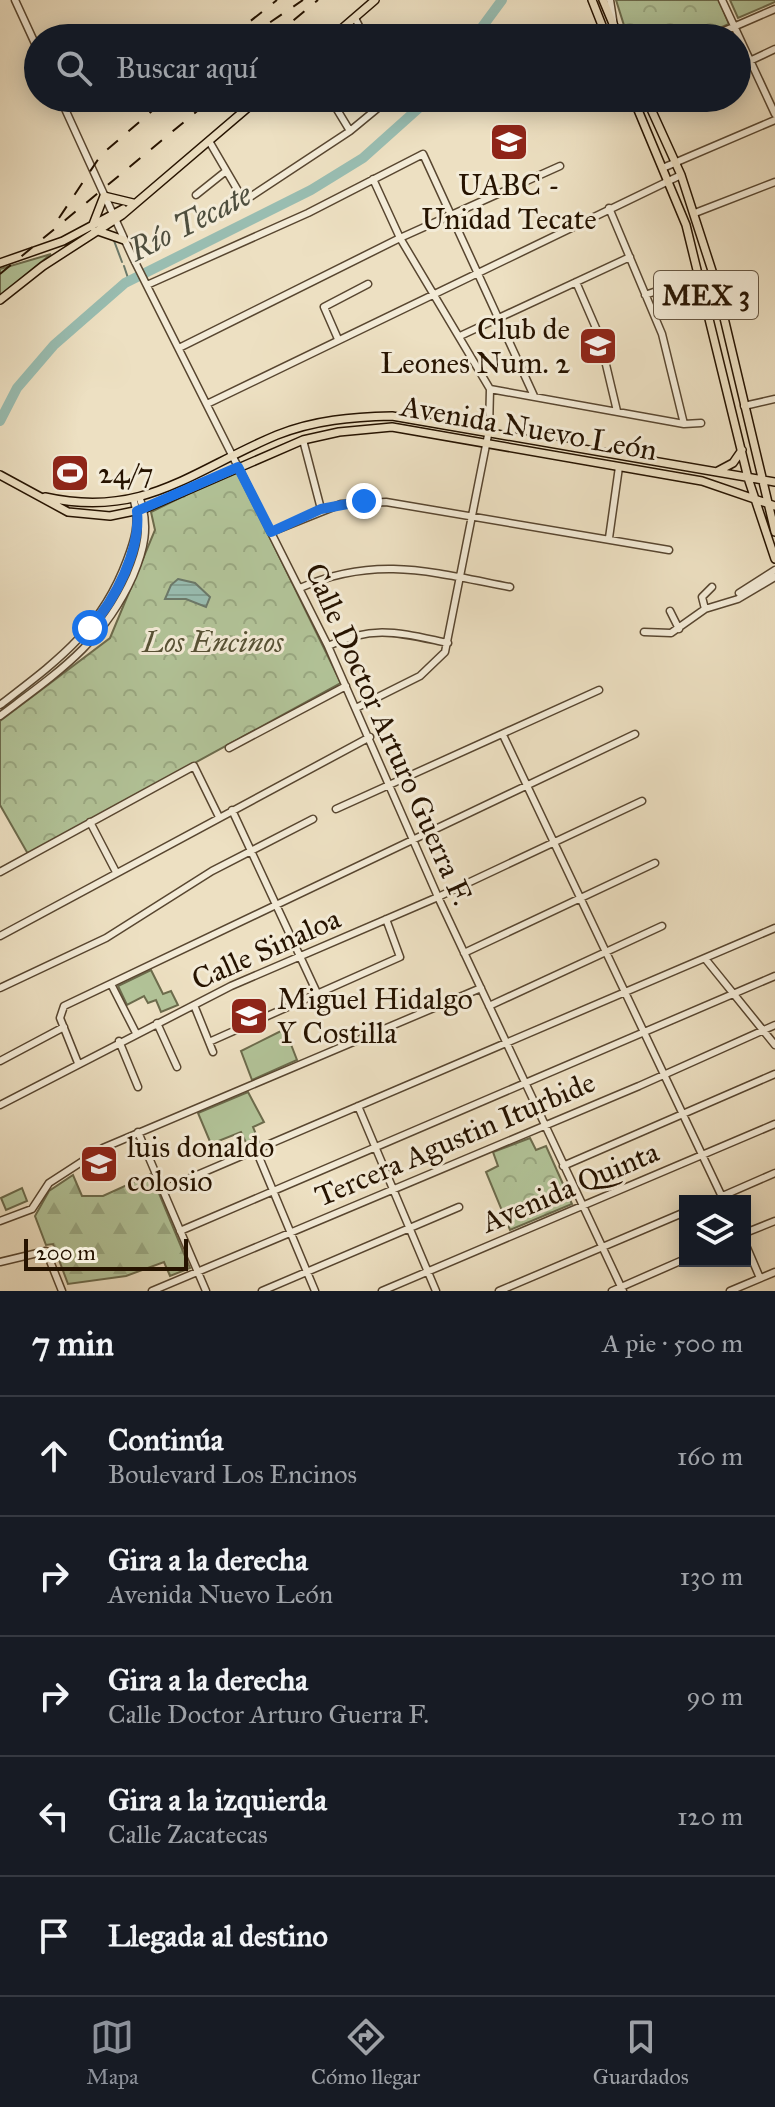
<!DOCTYPE html>
<html lang="es">
<head>
<meta charset="utf-8">
<style>
	:root { --surface:#171b24; --page:#242831; --text:#f1f3f6; --muted:#9ea1a6; --line:#363941; --accent:#8c9099 }
	body { margin:0; font-family:"IM FELL Great Primer",serif; background:var(--page); color:var(--text) }
	.controls { position:absolute; right:24px; bottom:24px; display:grid; overflow:hidden; border-radius:0px; box-shadow:0 4px 20px #0003 }
	.controls button { width:72px; height:72px; display:grid; place-items:center; padding:0; border:0; border-bottom:2px solid var(--line); background:var(--surface); color:var(--text); font:40px sans-serif }
	.scale { position:absolute; left:24px; bottom:20px; width:164px; box-sizing:border-box; padding-left:8px; border:4px solid #261300; border-top:0; font-size:22px; line-height:28px; white-space:nowrap; color:#261300; -webkit-text-stroke:6px #f3ebd7; paint-order:stroke }
	.stop { position:absolute; width:24px; height:24px; margin:-18px; border:6px solid #1a73e8; border-radius:50%; background:#fff }
	.stop.end { background:#1a73e8; border-color:#fff; box-shadow:0 2px 8px #0008 }
	.list { margin:0; padding:0; list-style:none }
	h2 { display:flex; justify-content:space-between; align-items:center; height:104px; margin:0; padding:0 32px; font-size:34px }
	h2 small { font-size:26px; font-weight:400; color:var(--muted) }
	.list li { display:grid; grid-template-columns:52px 1fr auto; gap:24px; align-items:center; box-sizing:border-box; height:120px; padding:0 32px; border-top:2px solid var(--line) }
	.list b { display:block; font-size:30px; white-space:nowrap }
	.list p { margin:0; font-size:26px; white-space:nowrap; color:var(--muted) }
	.list em { font-size:26px; font-style:normal; color:var(--muted) }
	.icon { flex:none; width:44px; height:44px; fill:none; stroke:currentColor; stroke-width:2; stroke-linecap:round; stroke-linejoin:round }
	.map { position:relative; flex:none; width:775px; height:1291px; overflow:hidden }
	.search { position:absolute; background:var(--surface); box-shadow:0 4px 20px #0003; left:24px; right:24px; top:24px; height:88px; display:flex; align-items:center; gap:20px; box-sizing:border-box; padding:0 28px; border-radius:44px; color:var(--muted); font-size:30px }
	.sheet { height:704px; background:var(--surface) }
	nav { display:flex; justify-content:space-around; align-items:center; box-sizing:border-box; height:112px; border-top:2px solid var(--line); background:var(--surface); font-size:22px; color:var(--muted) }
	nav a { display:grid; justify-items:center; gap:4px }
	nav .on { color:var(--accent) }
	.map>svg:first-child { display:block }
	.grass { fill:#b2c398; stroke:#6c6b4c; stroke-width:2 }
	.forest { fill:url(#forest-firs); stroke:#6c6b4c; stroke-width:2 }
	.park { fill:url(#park-crowns); stroke:#6c6b4c; stroke-width:2 }
	.water { fill:url(#water-rules); stroke:#6b796a; stroke-width:2 }
	.lines { fill:none; stroke-linecap:round; stroke-linejoin:round }
	.stream { stroke:#6b796a; stroke-width:2 }
	.river { stroke:#99bdb1; stroke-width:10 }
	.minor-casing { stroke:#584630; stroke-width:9 }
	.major-casing { stroke:#261300; stroke-width:10 }
	.minor { stroke:#f3ebd7; stroke-width:6 }
	.major { stroke:#ede0c2; stroke-width:7 }
	.rail { stroke:#261300; stroke-width:2; stroke-dasharray:14 14; stroke-linecap:butt }
	.route { stroke:#1a73e8; stroke-width:10 }
	.labels { text-anchor:middle; stroke-width:6; stroke-linejoin:round; paint-order:stroke }
	.shield { fill:#f3ebd7; stroke:#645440; stroke-width:2 }
	.shield-label { font-size:28px; font-weight:bold; fill:#261300 }
	.poi-label { font-size:30px; fill:#261300; stroke:#f3ebd7; text-anchor:start }
	.street-label { font-size:30px; fill:#261300; stroke:#f3ebd7 }
	.park-label { font-size:30px; font-style:italic; fill:#575135; stroke:#f3ebd7 }
	.water-label { font-size:32px; font-style:italic; fill:#4e4e3e; stroke:#f3ebd7 }
</style>
</head>
<body>
<div class="map">
<svg width="775" height="1291" viewBox="0 0 775 1291">
	<defs>
		<pattern id="forest-firs" width="22" height="20" patternUnits="userSpaceOnUse" patternTransform="scale(2)"><rect width="22" height="20" fill="#b2c398"/><path d="M5 1l3.5 6h-7zM16 11l3.5 6h-7z" fill="#99a781"/></pattern>
		<pattern id="park-crowns" width="20" height="18" patternUnits="userSpaceOnUse" patternTransform="scale(2)"><rect width="20" height="18" fill="#b2c398"/><path d="M2 6a3 3 0 1 1 6 0M12 15a3 3 0 1 1 6 0" fill="none" stroke="#99a781"/></pattern>
		<pattern id="water-rules" width="6" height="5" patternUnits="userSpaceOnUse" patternTransform="scale(2)"><rect width="6" height="5" fill="#99bdb1"/><path d="M0 2.5h6" fill="none" stroke="#84a296"/></pattern>
	</defs>
	<rect width="100%" height="100%" fill="#ede0c2"/>
	<filter id="stains"><feTurbulence type="fractalNoise" baseFrequency=".0025" numOctaves="4"/><feColorMatrix values="0 0 0 0 .2 0 0 0 0 .09 0 0 0 0 .02 0 0 0 .5 -.17"/></filter>
	<radialGradient id="worn" r=".72"><stop offset=".6" stop-color="#630" stop-opacity="0"/><stop offset="1" stop-color="#630" stop-opacity=".3"/></radialGradient>
	<path class="grass" d="M 730,0 L 775,0 L 775,2 L 738,18 Z
		M 151,970 L 163,994 L 171,991 L 178,1005 L 161,1012 L 156,1000 L 148,1003 L 144,996 L 127,1005 L 118,986 Z
		M 285,1029 L 297,1060 L 252,1080 L 241,1051 Z
		M 248,1092 L 264,1122 L 253,1127 L 260,1144 L 249,1149 L 241,1132 L 211,1144 L 198,1113 Z
		M 22,1188 L 27,1201 L 6,1210 L 1,1198 Z"/>
	<path class="forest" d="M 151,1174 L 190,1268 L 170,1276 L 164,1262 L 126,1276 L 68,1284 L 53,1244 L 46,1245 L 35,1216 L 49,1191 L 73,1175 L 82,1196 L 103,1196 Z"/>
	<path class="park" d="M 616,0 L 719,0 L 729,24 L 697,38 L 628,38 Z
		M 51,254 L 0,296 L 0,269 Z
		M 237,470 L 341,683 L 28,854 L 0,805 L 0,721 L 110,638 L 155,530 L 151,512 Z
		M 530,1138 L 536,1150 L 546,1146 L 572,1204 L 510,1230 L 486,1172 L 498,1166 L 493,1152 Z"/>
	<path class="water" d="M 178,579 L 195,583 L 210,597 L 206,607 L 186,599 L 165,599 L 171,585 Z"/>
	<g class="lines">
		<path class="stream" d="M 113,238 L 122,262
			M 124,266 L 129,281"/>
		<path class="river" d="M 474,38 L 502,0
			M 0,421 L 17,388 L 54,345 L 125,283 L 311,190 L 363,158 L 430,98"/>
		<defs>
			<path id="minor" d="M 15,0 L 38,50
				M 610,0 L 614,26
				M 722,0 L 775,114
				M 355,18 L 365,38
				M 708,38 L 775,9
				M 737,67 L 775,49
				M 60,98 L 133,258 L 328,646 L 438,897 L 623,1291
				M 330,98 L 350,131
				M 650,108 L 671,98
				M 209,141 L 244,201 L 350,131 L 390,98
				M 665,167 L 775,120
				M 196,195 L 226,171
				M 609,208 L 662,334 L 684,424
				M 695,213 L 775,182
				M 576,282 L 599,335 L 617,411
				M 147,285 L 308,213 L 423,154 L 534,396
				M 645,295 L 701,276
				M 460,336 L 630,257
				M 338,339 L 324,307 L 368,284
				M 179,348 L 400,238 L 560,166
				M 490,389 L 684,424 L 701,423
				M 207,404 L 681,175
				M 744,406 L 775,399
				M 303,440 L 321,509
				M 271,532 L 341,504 L 386,502 L 669,550
				M 609,538 L 619,467
				M 300,588 C 375,555 432,572 510,587
				M 739,593 L 775,570
				M 705,609 L 702,597 L 712,587
				M 670,611 L 679,629
				M 644,632 L 671,633 L 705,609 L 738,599 L 775,577
				M 328,646 C 374,624 400,633 448,643
				M 0,705 C 57,661 101,630 127,560 C 135,539 140,523 134,501
				M 356,708 L 420,676 L 445,652 L 489,430 L 490,389 L 400,238 L 373,179
				M 0,716 C 57,673 103,643 133,576 C 144,550 150,526 140,499
				M 503,735 L 724,1201
				M 229,748 L 346,686
				M 336,809 L 599,690
				M 232,810 L 324,1008
				M 90,822 L 116,872
				M 0,872 L 194,766 L 219,817
				M 0,936 L 370,737
				M 464,953 L 655,863
				M 707,961 L 775,1045
				M 111,984 L 136,1033
				M 0,988 L 106,938 L 212,871 L 313,819
				M 194,1005 L 213,1052
				M 489,1006 L 662,926
				M 157,1023 L 177,1067
				M 119,1041 L 138,1087
				M 209,1042 L 400,957 L 386,919
				M 0,1061 L 64,1027
				M 78,1063 L 60,1018 L 64,1006 L 635,734
				M 0,1105 L 231,986 L 438,897 L 642,801
				M 358,1106 L 436,1291
				M 138,1132 L 206,1291
				M 256,1150 L 315,1291
				M 563,1166 L 775,1074
				M 162,1190 L 775,928
				M 711,1201 L 775,1173
				M 0,1221 L 32,1209 L 49,1183 L 103,1148 L 481,988
				M 180,1231 L 775,976
				M 745,1233 L 775,1221
				M 745,1243 L 760,1278
				M 0,1262 L 46,1251 L 62,1291
				M 152,1291 L 639,1086 L 775,1025
				M 262,1291 L 459,1207
				M 382,1291 L 775,1124
				M 499,1291 L 685,1212
				M 612,1291 L 685,1259
				M 730,1291 L 775,1272"/>
			<path id="major" d="M 592,0 L 607,38
				M 603,0 L 619,38
				M 331,38 L 375,0
				M 633,98 L 686,225 L 748,478 L 775,559
				M 646,98 L 681,175 L 715,280 L 775,532
				M 92,227 L 104,196 L 133,203
				M 98,231 L 124,240
				M 0,263 L 63,241 L 123,209
				M 0,300 L 43,266 L 122,215 L 259,98
				M 718,471 L 733,463 L 742,450
				M 0,475 L 68,512 L 110,516 L 144,509 L 303,440 L 339,432 L 392,427 L 702,481 L 775,506
				M 45,497 C 144,519 191,471 277,435 C 315,420 352,417 392,416 L 775,482"/>
		</defs>
		<use href="#minor" class="minor-casing"/>
		<use href="#major" class="major-casing"/>
		<use href="#minor" class="minor"/>
		<use href="#major" class="major"/>
		<path class="rail" d="M 229,38 L 277,0
			M 247,38 L 303,0
			M 272,38 L 318,0
			M 59,218 L 101,155 L 167,98
			M 0,274 L 213,98"/>
	</g>
	<g class="lines">
		<path class="route" d="M 90,628 C 115,600 141,550 137,511 L 238,467 L 271,532 L 321,509 L 364,501"/>
	</g>
	<defs>
		<symbol id="university-square" viewBox="-11 -11 22 22"><rect x="-9" y="-9" width="18" height="18" rx="4" fill="#8f2418" stroke="#f3ebd7"/><path d="M0-5L7-2L0 1L-7-2ZM-4 1L0 2.5L4 1V4Q0 6-4 4Z" fill="#fff"/></symbol>
		<symbol id="school-square" viewBox="-11 -11 22 22"><rect x="-9" y="-9" width="18" height="18" rx="4" fill="#8f2418" stroke="#f3ebd7"/><path d="M0-5L7-2L0 1L-7-2ZM-4 1L0 2.5L4 1V4Q0 6-4 4Z" fill="#fff"/></symbol>
		<symbol id="stadium-square" viewBox="-11 -11 22 22"><rect x="-9" y="-9" width="18" height="18" rx="4" fill="#8f2418" stroke="#f3ebd7"/><path d="M0-5a6.5 5 0 1 0 0 10a6.5 5 0 1 0 0-10ZM-3.5-1.8h7v3.6h-7Z" fill="#fff"/></symbol>
	</defs>
	<g fill-rule="evenodd">
		<use href="#university-square" x="487" y="120" width="44" height="44"/>
		<use href="#school-square" x="576" y="324" width="44" height="44"/>
		<use href="#stadium-square" x="48" y="451" width="44" height="44"/>
		<use href="#school-square" x="227" y="994" width="44" height="44"/>
		<use href="#school-square" x="77" y="1142" width="44" height="44"/>
	</g>
	<g class="labels">
		<rect class="shield" x="654" y="271" width="104" height="48" rx="6"/>
		<g class="shield-label">
			<text x="706" y="305">MEX 3</text>
		</g>
		<g class="poi-label">
			<text x="509" y="195" text-anchor="middle">UABC -<tspan x="509" dy="34">Unidad Tecate</tspan></text>
			<text x="570" y="339" text-anchor="end">Club de<tspan x="570" dy="34">Leones Num. 2</tspan></text>
			<text x="98" y="483">24/7</text>
			<text x="277" y="1009">Miguel Hidalgo<tspan x="277" dy="34">Y Costilla</tspan></text>
			<text x="127" y="1157">luis donaldo<tspan x="127" dy="34">colosio</tspan></text>
		</g>
		<g class="street-label">
			<text transform="translate(529 428) rotate(10)" y="10">Avenida Nuevo León</text>
			<text transform="translate(389 734) rotate(66)" y="10">Calle Doctor Arturo Guerra F.</text>
			<text transform="translate(266 949) rotate(-24)" y="10">Calle Sinaloa</text>
			<text transform="translate(455 1139) rotate(-23)" y="10">Tercera Agustin Iturbide</text>
			<text transform="translate(570 1187) rotate(-23)" y="10">Avenida Quinta</text>
		</g>
		<g class="park-label">
			<text x="213" y="652">Los Encinos</text>
		</g>
		<g class="water-label">
			<text transform="translate(190 222) rotate(-27)" y="11">Río Tecate</text>
		</g>
	</g>
	<rect width="100%" height="100%" filter="url(#stains)"/>
	<rect width="100%" height="100%" fill="url(#worn)"/>
</svg>
<div class="controls">
<button><svg class="icon" aria-label="layers" viewBox="0 0 24 24"><path d="M12 4l9 5-9 5-9-5zM3 14l9 5 9-5"/></svg></button>
</div>
<div class="scale">200 m</div>
<div class="stop" style="left:90px;top:628px"></div>
<div class="stop end" style="left:364px;top:501px"></div>
<div class="search"><svg class="icon" aria-label="search" viewBox="0 0 24 24"><circle cx="10" cy="10" r="6"/><path d="M15 15l6 6"/></svg>Buscar aquí</div>
</div>
<section class="sheet">
<h2>7 min<small>A pie · 500 m</small></h2>
<ul class="list">
<li><svg class="icon" aria-label="ahead" viewBox="0 0 24 24"><path d="M12 20V5M6 11l6-6 6 6"/></svg><div><b>Continúa</b><p>Boulevard Los Encinos</p></div><em>160 m</em></li>
<li><svg class="icon" aria-label="right" viewBox="0 0 24 24"><path d="M7 20v-9h11M14 6l5 5-5 5"/></svg><div><b>Gira a la derecha</b><p>Avenida Nuevo León</p></div><em>130 m</em></li>
<li><svg class="icon" aria-label="right" viewBox="0 0 24 24"><path d="M7 20v-9h11M14 6l5 5-5 5"/></svg><div><b>Gira a la derecha</b><p>Calle Doctor Arturo Guerra F.</p></div><em>90 m</em></li>
<li><svg class="icon" aria-label="left" viewBox="0 0 24 24"><path d="M17 20v-9H6M10 6l-5 5 5 5"/></svg><div><b>Gira a la izquierda</b><p>Calle Zacatecas</p></div><em>120 m</em></li>
<li><svg class="icon" aria-label="arrive" viewBox="0 0 24 24"><path d="M6 21V4h12l-3 4 3 4H6"/></svg><div><b>Llegada al destino</b></div></li>
</ul>
</section>
<nav>
<a class="on"><svg class="icon" aria-label="map" viewBox="0 0 24 24"><path d="M3 6l6-2 6 2 6-2v14l-6 2-6-2-6 2zM9 4v14M15 6v14"/></svg>Mapa</a>
<a><svg class="icon" aria-label="directions" viewBox="0 0 24 24"><path d="M12 3l9 9-9 9-9-9zM9 14v-3h6M13 9l2 2-2 2"/></svg>Cómo llegar</a>
<a><svg class="icon" aria-label="saved" viewBox="0 0 24 24"><path d="M7 4h10v16l-5-4-5 4z"/></svg>Guardados</a>
</nav>
</body>
</html>
